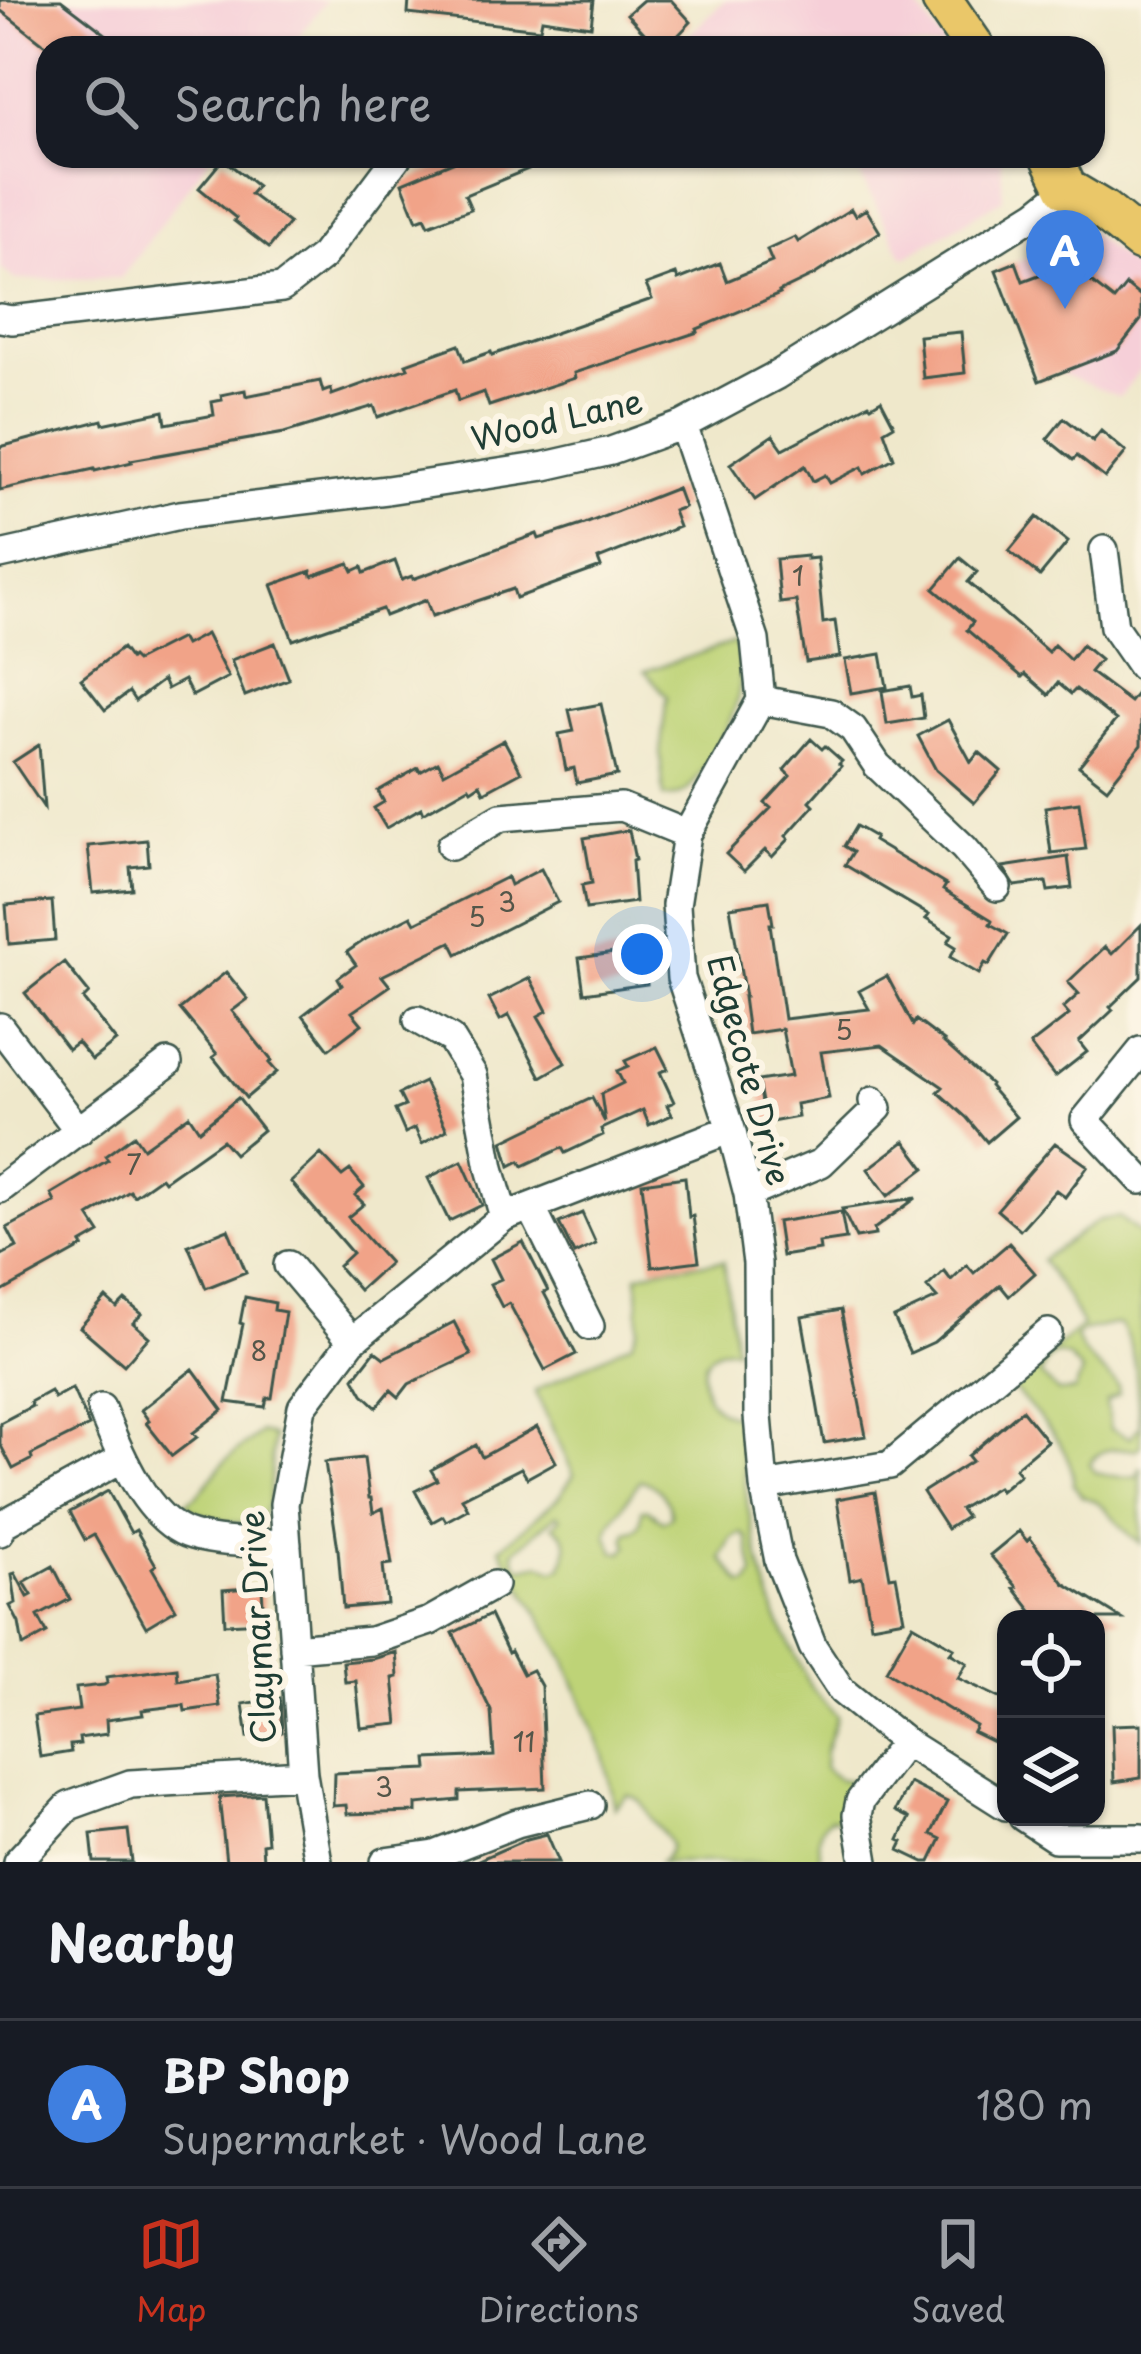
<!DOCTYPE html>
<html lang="en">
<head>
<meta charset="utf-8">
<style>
	:root { --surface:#171b24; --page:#242831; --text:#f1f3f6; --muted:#9ea1a6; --line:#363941; --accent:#c8321e }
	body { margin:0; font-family:"Playpen Sans",sans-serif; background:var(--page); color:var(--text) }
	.controls { position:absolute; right:36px; bottom:36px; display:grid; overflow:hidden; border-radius:24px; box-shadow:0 3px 9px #0004 }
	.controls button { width:108px; height:108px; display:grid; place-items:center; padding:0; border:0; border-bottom:3px solid var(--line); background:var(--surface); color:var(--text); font:60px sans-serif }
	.you { position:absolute; left:642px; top:954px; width:42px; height:42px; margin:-30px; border:9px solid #fff; border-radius:50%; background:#1a73e8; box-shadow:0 0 0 18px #1a73e833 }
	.badge { display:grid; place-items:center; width:78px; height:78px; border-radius:50%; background:var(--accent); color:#fff; font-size:39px; font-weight:700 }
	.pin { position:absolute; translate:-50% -99px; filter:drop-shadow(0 3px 6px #0008) }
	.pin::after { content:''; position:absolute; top:63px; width:42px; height:36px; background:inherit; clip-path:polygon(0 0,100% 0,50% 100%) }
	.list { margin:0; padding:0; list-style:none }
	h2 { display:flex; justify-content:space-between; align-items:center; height:156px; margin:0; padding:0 48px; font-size:51px }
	h2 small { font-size:39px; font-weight:400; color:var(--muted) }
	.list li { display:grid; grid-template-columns:78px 1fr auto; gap:36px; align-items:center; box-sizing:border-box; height:168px; padding:0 48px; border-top:3px solid var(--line) }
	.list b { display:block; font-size:45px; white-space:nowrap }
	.list p { margin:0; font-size:39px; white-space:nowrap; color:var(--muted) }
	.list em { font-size:39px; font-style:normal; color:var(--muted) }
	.icon { flex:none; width:66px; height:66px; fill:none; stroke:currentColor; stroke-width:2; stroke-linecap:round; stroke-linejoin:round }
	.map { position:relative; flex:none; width:1141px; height:1862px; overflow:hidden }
	.search { position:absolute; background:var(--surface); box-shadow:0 3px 9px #0004; left:36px; right:36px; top:36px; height:132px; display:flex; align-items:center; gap:30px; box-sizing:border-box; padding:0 42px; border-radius:36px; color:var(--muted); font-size:45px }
	.sheet { height:324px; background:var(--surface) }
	nav { display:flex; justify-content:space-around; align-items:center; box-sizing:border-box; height:168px; border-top:3px solid var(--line); background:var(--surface); font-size:33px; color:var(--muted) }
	nav a { display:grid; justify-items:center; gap:6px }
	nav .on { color:var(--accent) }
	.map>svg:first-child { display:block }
	.built { fill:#f6cfd8 }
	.green { fill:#bed377; stroke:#6e8856; stroke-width:3; fill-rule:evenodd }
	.building { fill:#f1a388 }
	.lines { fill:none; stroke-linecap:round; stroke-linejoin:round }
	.minor-casing { stroke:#3e574b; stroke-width:32 }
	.highway-casing { stroke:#3e574b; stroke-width:44 }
	.minor { stroke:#fff; stroke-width:27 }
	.highway { stroke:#eac769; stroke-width:39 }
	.labels { text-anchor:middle; stroke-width:12; stroke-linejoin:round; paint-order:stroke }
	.number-label { font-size:27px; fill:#545649 }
	.street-label { font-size:33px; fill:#1f3d34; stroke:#fcf5e5 }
</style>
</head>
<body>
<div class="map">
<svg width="1141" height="1862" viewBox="0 0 1141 1862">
	<rect width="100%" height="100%" fill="#fcf5e5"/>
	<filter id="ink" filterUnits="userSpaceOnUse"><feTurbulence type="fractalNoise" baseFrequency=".00833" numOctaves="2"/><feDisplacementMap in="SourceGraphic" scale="24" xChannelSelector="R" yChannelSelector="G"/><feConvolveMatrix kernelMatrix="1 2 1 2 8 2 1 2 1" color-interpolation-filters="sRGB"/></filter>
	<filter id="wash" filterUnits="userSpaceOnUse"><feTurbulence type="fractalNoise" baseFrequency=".004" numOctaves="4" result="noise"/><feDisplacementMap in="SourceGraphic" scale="48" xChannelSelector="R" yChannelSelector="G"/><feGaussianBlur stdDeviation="2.7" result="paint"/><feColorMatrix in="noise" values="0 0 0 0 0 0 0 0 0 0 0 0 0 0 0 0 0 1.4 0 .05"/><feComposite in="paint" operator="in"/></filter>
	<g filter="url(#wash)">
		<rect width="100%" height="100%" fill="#efe8cb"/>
		<path class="built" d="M 0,0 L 326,0 L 291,48 L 48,48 L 48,156 L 211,156 L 121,278 L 15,280 L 0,268 Z
			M 725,0 L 913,0 L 947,48 L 675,48 Z
			M 850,156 L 1001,156 L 1003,199 L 906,257 L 901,253 Z
			M 1088,231 L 1141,274 L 1141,368 L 1120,397 L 1059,373 L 1016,262 Z"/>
		<path class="green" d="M 736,642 C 750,688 730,727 705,766 C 694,783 687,798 664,797 L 660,753 L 667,696 L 645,671 Z
			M 1119,1217 L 1141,1235 L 1141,1445 L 1138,1449 C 1118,1450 1102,1444 1090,1464 L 1094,1472 C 1103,1476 1126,1478 1137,1476 L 1141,1466 L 1141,1544 C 1119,1530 1109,1502 1083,1497 L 1073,1484 C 1077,1452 1031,1409 1011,1386 L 1082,1326 L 1067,1297 L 1041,1260 L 1099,1220 ZM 1114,1324 L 1120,1325 C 1141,1357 1134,1387 1140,1425 L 1130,1438 L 1110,1429 L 1106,1402 L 1119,1394 L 1118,1386 C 1104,1370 1082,1358 1076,1337 L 1083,1331 ZM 1057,1354 L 1068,1357 L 1082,1372 L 1075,1391 L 1058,1392 L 1040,1375 L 1047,1360 Z
			M 724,1261 L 735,1348 C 686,1344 698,1416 737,1415 L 748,1507 L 761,1567 L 777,1619 L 811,1688 L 837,1716 L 825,1752 L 824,1768 L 837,1779 L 857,1782 L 844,1814 L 845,1820 L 830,1818 C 815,1829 818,1846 820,1862 L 660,1862 C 681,1844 666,1838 654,1822 C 645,1809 644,1800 628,1795 L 615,1807 L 604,1756 L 565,1659 L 500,1548 L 557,1499 L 574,1475 L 535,1391 L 632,1342 L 639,1327 L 638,1275 L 661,1268 ZM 640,1480 C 655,1482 673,1503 671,1517 L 663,1521 L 648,1509 L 642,1509 C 641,1522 641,1529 627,1532 L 625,1538 L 628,1546 L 623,1552 L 615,1552 L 607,1535 L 610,1525 ZM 557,1514 L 561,1517 L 553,1526 C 571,1536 568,1550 562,1567 L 554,1570 L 541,1564 L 523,1568 L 516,1563 L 514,1551 ZM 741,1533 L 747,1538 L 754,1574 L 748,1584 L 742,1584 L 721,1558 L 731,1538 Z
			M 261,1432 L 273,1437 L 269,1502 L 262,1518 C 237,1529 206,1519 184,1504 L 199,1494 L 226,1460 Z"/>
		<g id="blocks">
			<path class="building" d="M 0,0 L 61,0 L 124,48 L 49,48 L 0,10 Z
				M 409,0 L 594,0 L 591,26 L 542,19 L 540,29 L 408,14 Z
				M 643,0 L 671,0 L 691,22 L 666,48 L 658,48 L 627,14 Z
				M 467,156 L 560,156 L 465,195 L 471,209 L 429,225 L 425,217 L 417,220 L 402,183 Z
				M 223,159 L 257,186 L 250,194 L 289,223 L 269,248 L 234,221 L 236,218 L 199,188 Z
				M 851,209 L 855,216 L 866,209 L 880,232 L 814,275 L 779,292 L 780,294 L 697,329 L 698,332 L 574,373 L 575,378 L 489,406 L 484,392 L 458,401 L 455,390 L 378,417 L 374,406 L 284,433 L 131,460 L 132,462 L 95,471 L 94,469 L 0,490 L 0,447 L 102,420 L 103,424 L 164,411 L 166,424 L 214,415 L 212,402 L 222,400 L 221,395 L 245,390 L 246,396 L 320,381 L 323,392 L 331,389 L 332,395 L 408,368 L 406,364 L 459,345 L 465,361 L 491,352 L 492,355 L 652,299 L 646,285 L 676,274 L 678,280 L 720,263 L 727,281 L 772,262 L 767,250 L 795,237 L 798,242 Z
				M 1016,262 L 1023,281 L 1068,264 L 1114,300 L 1126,285 L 1141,297 L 1141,320 L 1117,351 L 1039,381 L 996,270 Z
				M 961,332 L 965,373 L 923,378 L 919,336 Z
				M 881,400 L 894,425 L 884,431 L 894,458 L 865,474 L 862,467 L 830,483 L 825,475 L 813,481 L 805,466 L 755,500 L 730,464 L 773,435 L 783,449 L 869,404 L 871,406 Z
				M 1064,418 L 1093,441 L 1101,431 L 1126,452 L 1105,478 L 1077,456 L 1073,460 L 1047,439 Z
				M 677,488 L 684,507 L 673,511 L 679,527 L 598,559 L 601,567 L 516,598 L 513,589 L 432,616 L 426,600 L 385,616 L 382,609 L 293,640 L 272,585 L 311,571 L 312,576 L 349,563 L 353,571 L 362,567 L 364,573 L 395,561 L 402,580 L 412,576 L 413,579 L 537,534 L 539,539 L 585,524 Z
				M 1037,517 L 1068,542 L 1040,576 L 1009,551 Z
				M 807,556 L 807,559 L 817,558 L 823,623 L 835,621 L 840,657 L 806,662 L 796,601 L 780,603 L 776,559 Z
				M 960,558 L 977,572 L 968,582 L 1048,652 L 1054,645 L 1070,660 L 1082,645 L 1100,660 L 1090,672 L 1130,702 L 1141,688 L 1141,745 L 1107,788 L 1079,766 L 1116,720 L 1076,689 L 1071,694 L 1058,683 L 1049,695 L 1025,674 L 1022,677 L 967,630 L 973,622 L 934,589 Z
				M 206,634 L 228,677 L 192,696 L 184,680 L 167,689 L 163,680 L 135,701 L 129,692 L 105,710 L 81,679 L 122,648 L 130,659 L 132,657 L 136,661 L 181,638 L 185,645 Z
				M 275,643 L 289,679 L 245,696 L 231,660 Z
				M 881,654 L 887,687 L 851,693 L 845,660 Z
				M 910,686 L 912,697 L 921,695 L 924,718 L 887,724 L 882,691 Z
				M 601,704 L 617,775 L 577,783 L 574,768 L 566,770 L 559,734 L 574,731 L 569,710 Z
				M 948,720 L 971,762 L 979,752 L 1001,771 L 974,803 L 936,770 L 918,736 Z
				M 811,739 L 822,749 L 825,746 L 842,761 L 839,764 L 841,766 L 810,801 L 814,805 L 786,836 L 789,839 L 772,857 L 765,850 L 744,871 L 726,854 L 771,808 L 765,803 L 790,776 L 784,770 Z
				M 504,740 L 521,772 L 484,792 L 480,784 L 471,790 L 469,787 L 423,813 L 421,808 L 386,828 L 374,808 L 384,802 L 378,791 L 418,768 L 420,772 L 438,762 L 444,773 Z
				M 39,745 L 44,808 L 13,762 Z
				M 1079,802 L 1086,849 L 1051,853 L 1045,807 Z
				M 856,826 L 875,837 L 873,841 L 946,885 L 943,890 L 992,920 L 990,924 L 1008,934 L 989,965 L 985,963 L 979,974 L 950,957 L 956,947 L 948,942 L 952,935 L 926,919 L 929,915 L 845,865 L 853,852 L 844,846 Z
				M 629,830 L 635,860 L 632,861 L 635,902 L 586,909 L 582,885 L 592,883 L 584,838 Z
				M 147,840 L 149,865 L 130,867 L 132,889 L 93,893 L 88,846 Z
				M 1068,857 L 1072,888 L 1048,891 L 1046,882 L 1015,886 L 1003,867 Z
				M 541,869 L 558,902 L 457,954 L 451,942 L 382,976 L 390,986 L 352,1012 L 362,1024 L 329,1049 L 303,1015 L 342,985 L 338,978 L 356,965 L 347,952 L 366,939 L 411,916 L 415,923 L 507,877 L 510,885 Z
				M 52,901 L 55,940 L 9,944 L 6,905 Z
				M 769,901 L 773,924 L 770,924 L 784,1019 L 869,1009 L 859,991 L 887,976 L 913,1025 L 916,1020 L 944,1041 L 943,1042 L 990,1084 L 989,1086 L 1016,1117 L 987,1142 L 967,1118 L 938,1092 L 943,1087 L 882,1045 L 821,1052 L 829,1098 L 796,1104 L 798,1117 L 766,1123 L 758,1081 L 791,1076 L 782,1029 L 748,1034 L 743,997 L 745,997 L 730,907 Z
				M 1141,925 L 1141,977 L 1110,1007 L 1113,1010 L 1079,1042 L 1087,1052 L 1055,1077 L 1030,1045 L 1069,1015 L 1063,1008 L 1079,994 L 1068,982 L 1105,947 L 1112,954 Z
				M 642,949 L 647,984 L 584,993 L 579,958 Z
				M 64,962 L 89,993 L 83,999 L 116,1041 L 92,1060 L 77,1042 L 68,1049 L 25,993 Z
				M 226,972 L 248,999 L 232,1011 L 272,1061 L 269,1063 L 277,1072 L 246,1098 L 213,1057 L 217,1054 L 180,1009 Z
				M 530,978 L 547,1011 L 538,1016 L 565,1063 L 541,1077 L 509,1015 L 500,1020 L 489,999 Z
				M 657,1047 L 668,1069 L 660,1072 L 674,1102 L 667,1105 L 672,1115 L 649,1125 L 643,1110 L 601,1129 L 603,1135 L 565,1153 L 562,1148 L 523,1166 L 520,1161 L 510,1166 L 503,1141 L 592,1098 L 605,1122 L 601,1094 L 623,1083 L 617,1071 L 628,1066 L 625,1061 Z
				M 424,1082 L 447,1130 L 422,1144 L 415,1128 L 405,1133 L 395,1110 L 405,1106 L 399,1094 Z
				M 238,1098 L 263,1130 L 234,1154 L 222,1140 L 164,1181 L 161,1177 L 134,1196 L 130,1191 L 89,1216 L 100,1233 L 81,1244 L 83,1247 L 0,1293 L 0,1256 L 17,1247 L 7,1228 L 55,1202 L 51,1194 L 108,1160 L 105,1156 L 134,1135 L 143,1148 L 189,1115 L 199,1130 Z
				M 905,1141 L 925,1168 L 888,1196 L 868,1169 Z
				M 1055,1143 L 1088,1166 L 1065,1197 L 1056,1190 L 1020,1230 L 997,1210 Z
				M 321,1154 L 342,1176 L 350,1170 L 364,1187 L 355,1195 L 364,1204 L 348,1217 L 389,1263 L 359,1290 L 338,1266 L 352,1253 L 291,1182 Z
				M 462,1161 L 482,1205 L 449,1221 L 428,1178 Z
				M 685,1177 L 689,1217 L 693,1216 L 699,1261 L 652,1267 L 642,1183 Z
				M 916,1198 L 874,1229 L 875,1235 L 856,1238 L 842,1209 Z
				M 841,1212 L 846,1239 L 819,1243 L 820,1250 L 782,1256 L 777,1222 Z
				M 582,1213 L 596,1244 L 574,1254 L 559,1223 Z
				M 228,1229 L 246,1272 L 206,1288 L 188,1245 Z
				M 523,1242 L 548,1291 L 544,1293 L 576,1354 L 545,1370 L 509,1303 L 502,1307 L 490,1284 L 501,1279 L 491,1259 Z
				M 1009,1243 L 1035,1273 L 1009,1296 L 1000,1285 L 934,1342 L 910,1353 L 894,1318 L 937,1298 L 927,1287 L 944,1271 L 951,1280 L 967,1265 L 974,1273 Z
				M 245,1297 L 275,1303 L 274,1310 L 285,1312 L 272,1398 L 267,1398 L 265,1407 L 227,1402 L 243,1324 L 240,1323 Z
				M 106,1298 L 117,1308 L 125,1300 L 142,1314 L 133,1323 L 149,1337 L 124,1365 L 80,1327 Z
				M 841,1310 L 866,1436 L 824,1443 L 802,1317 Z
				M 454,1322 L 471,1355 L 409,1384 L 399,1397 L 391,1390 L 377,1407 L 363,1394 L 354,1378 L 375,1351 L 384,1358 Z
				M 193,1369 L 223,1410 L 193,1433 L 197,1437 L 172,1456 L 146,1423 L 149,1421 L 141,1410 Z
				M 72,1388 L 89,1426 L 31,1455 L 32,1459 L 13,1469 L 0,1444 L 0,1423 L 32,1406 L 30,1402 L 50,1391 L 54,1398 Z
				M 1022,1410 L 1047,1441 L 1018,1465 L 1015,1468 L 1020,1474 L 1000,1491 L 997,1487 L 960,1509 L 966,1517 L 947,1529 L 923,1492 L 972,1461 L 968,1456 Z
				M 537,1427 L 556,1462 L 527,1478 L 521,1468 L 462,1498 L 468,1509 L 446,1521 L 443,1516 L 432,1522 L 415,1491 L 437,1480 L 431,1470 L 476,1445 L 482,1457 Z
				M 364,1458 L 369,1498 L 371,1498 L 373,1513 L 383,1508 L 392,1564 L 383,1565 L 387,1604 L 343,1608 L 338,1549 L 325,1462 Z
				M 108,1491 L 131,1533 L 136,1530 L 156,1565 L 152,1568 L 176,1609 L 146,1627 L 94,1535 L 85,1540 L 70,1512 Z
				M 875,1492 L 890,1577 L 896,1576 L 904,1619 L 871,1625 L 862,1577 L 850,1580 L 837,1499 Z
				M 1019,1531 L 1027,1541 L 1030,1538 L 1064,1583 L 1122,1619 L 1038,1619 L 1014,1588 L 1017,1587 L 990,1555 Z
				M 53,1566 L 70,1599 L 38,1616 L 47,1633 L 23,1646 L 19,1623 L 10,1606 L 16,1603 L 12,1574 L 15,1573 L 28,1597 L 32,1595 L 24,1582 Z
				M 262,1587 L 264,1622 L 225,1624 L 223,1590 Z
				M 490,1615 L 508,1653 L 511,1651 L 523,1674 L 532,1670 L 541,1686 L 545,1788 L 459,1792 L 459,1800 L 416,1804 L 416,1812 L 347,1814 L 346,1805 L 333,1806 L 334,1773 L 428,1769 L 427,1759 L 494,1756 L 491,1711 L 453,1633 Z
				M 913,1624 L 954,1648 L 950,1653 L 967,1663 L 958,1678 L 1006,1701 L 1006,1742 L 995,1737 L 993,1742 L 973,1732 L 976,1726 L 886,1671 Z
				M 396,1652 L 398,1677 L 393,1678 L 398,1724 L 361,1728 L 356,1681 L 345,1682 L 343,1662 L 373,1659 Z
				M 177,1668 L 178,1680 L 215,1674 L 220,1706 L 185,1711 L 184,1705 L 142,1710 L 143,1715 L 106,1720 L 107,1734 L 79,1738 L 80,1744 L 70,1745 L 71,1752 L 40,1757 L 34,1716 L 79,1710 L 76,1688 L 104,1685 L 107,1683 L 106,1677 Z
				M 280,1698 L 282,1732 L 248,1737 L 243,1704 Z
				M 1141,1724 L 1141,1778 L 1114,1782 L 1112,1725 Z
				M 909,1783 L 947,1802 L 931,1834 L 941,1839 L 930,1862 L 924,1862 L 899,1850 L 903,1842 L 899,1840 L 909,1818 L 895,1811 Z
				M 263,1794 L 267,1843 L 262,1844 L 263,1862 L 226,1862 L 219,1797 Z
				M 128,1830 L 132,1862 L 94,1862 L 91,1834 Z
				M 547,1834 L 559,1862 L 474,1862 L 527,1839 Z"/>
		</g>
	</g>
	<g filter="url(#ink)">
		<use href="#blocks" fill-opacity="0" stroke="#3e574b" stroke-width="3"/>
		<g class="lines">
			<defs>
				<path id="minor" d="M 0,318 L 12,320 L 282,288 L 323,256 L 398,156
					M 683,425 L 755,640 L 761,700 L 687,834 L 676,905 L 681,978 L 731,1129 L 748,1194 L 757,1263 L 758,1416 L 764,1486 L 779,1561 L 813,1647 L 842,1691 L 905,1742 L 1006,1806
					M 1104,550 L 1114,627 L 1141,666
					M 0,555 L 180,515 L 387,490 L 545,466 L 611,451 L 683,425 L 777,375 L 1037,213 L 1067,189
					M 761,700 L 831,713 L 853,729 L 877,765 L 964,848 L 997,887
					M 451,846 L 501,817 L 621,807 L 687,834
					M 418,1020 L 451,1039 L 473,1075 L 490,1168 L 504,1217
					M 0,1027 L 79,1131
					M 1141,1051 L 1085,1120 L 1141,1180
					M 0,1189 L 168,1063
					M 748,1194 L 821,1163 L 878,1108 L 873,1101
					M 531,1207 L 590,1326
					M 288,1265 L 352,1341
					M 101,1408 C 117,1448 146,1522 192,1535 C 222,1544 256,1542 287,1544
					M 764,1486 L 890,1465 L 1048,1333
					M 0,1532 L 3,1524 L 121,1459
					M 294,1648 L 371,1641 L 430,1621 L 494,1585
					M 1023,1817 L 1055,1838 L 1141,1838
					M 17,1862 L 69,1806 L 130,1784 L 303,1774
					M 318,1862 L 303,1774 L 284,1504 L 302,1407 L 352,1341 L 504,1217 L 731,1129
					M 385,1862 L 435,1855 L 517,1823 L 590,1805
					M 865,1862 L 857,1815 L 860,1801 L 905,1742"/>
				<path id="highway" d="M 942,0 L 975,48
					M 1051,156 L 1067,189 L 1104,211 L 1141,241"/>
			</defs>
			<use href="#minor" class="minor-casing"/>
			<use href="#highway" class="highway-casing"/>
			<use href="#minor" class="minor"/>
			<use href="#highway" class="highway"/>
		</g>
	</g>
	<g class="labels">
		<g class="number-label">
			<text x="798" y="586">1</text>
			<text x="507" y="912">3</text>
			<text x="477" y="927">5</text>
			<text x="844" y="1040">5</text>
			<text x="134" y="1175">7</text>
			<text x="259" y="1361">8</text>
			<text x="524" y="1752">11</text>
			<text x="384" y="1797">3</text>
		</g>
		<g class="street-label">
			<text transform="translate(557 420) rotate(-13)" y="12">Wood Lane</text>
			<text transform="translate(749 1070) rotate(75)" y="12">Edgecote Drive</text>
			<text transform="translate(258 1627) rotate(-93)" y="12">Claymar Drive</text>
		</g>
	</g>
</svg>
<div class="controls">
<button><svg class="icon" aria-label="locate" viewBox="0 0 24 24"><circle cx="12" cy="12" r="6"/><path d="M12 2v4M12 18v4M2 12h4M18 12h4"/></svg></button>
<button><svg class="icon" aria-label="layers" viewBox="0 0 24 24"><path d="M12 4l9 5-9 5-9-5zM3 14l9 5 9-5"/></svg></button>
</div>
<div class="you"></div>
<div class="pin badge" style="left:1065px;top:309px;background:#3f7fe0">A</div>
<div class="search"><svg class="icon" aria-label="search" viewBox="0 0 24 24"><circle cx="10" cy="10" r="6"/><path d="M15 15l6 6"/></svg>Search here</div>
</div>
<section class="sheet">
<h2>Nearby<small></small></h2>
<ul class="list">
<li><span class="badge" style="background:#3f7fe0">A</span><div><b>BP Shop</b><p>Supermarket · Wood Lane</p></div><em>180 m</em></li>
</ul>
</section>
<nav>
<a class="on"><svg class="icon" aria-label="map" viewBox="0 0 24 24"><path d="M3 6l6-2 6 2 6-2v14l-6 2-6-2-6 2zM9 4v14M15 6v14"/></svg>Map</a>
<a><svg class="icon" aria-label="directions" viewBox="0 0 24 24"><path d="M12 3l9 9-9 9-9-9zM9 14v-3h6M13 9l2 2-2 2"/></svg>Directions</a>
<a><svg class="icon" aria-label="saved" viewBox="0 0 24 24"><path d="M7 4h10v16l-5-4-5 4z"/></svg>Saved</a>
</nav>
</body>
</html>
